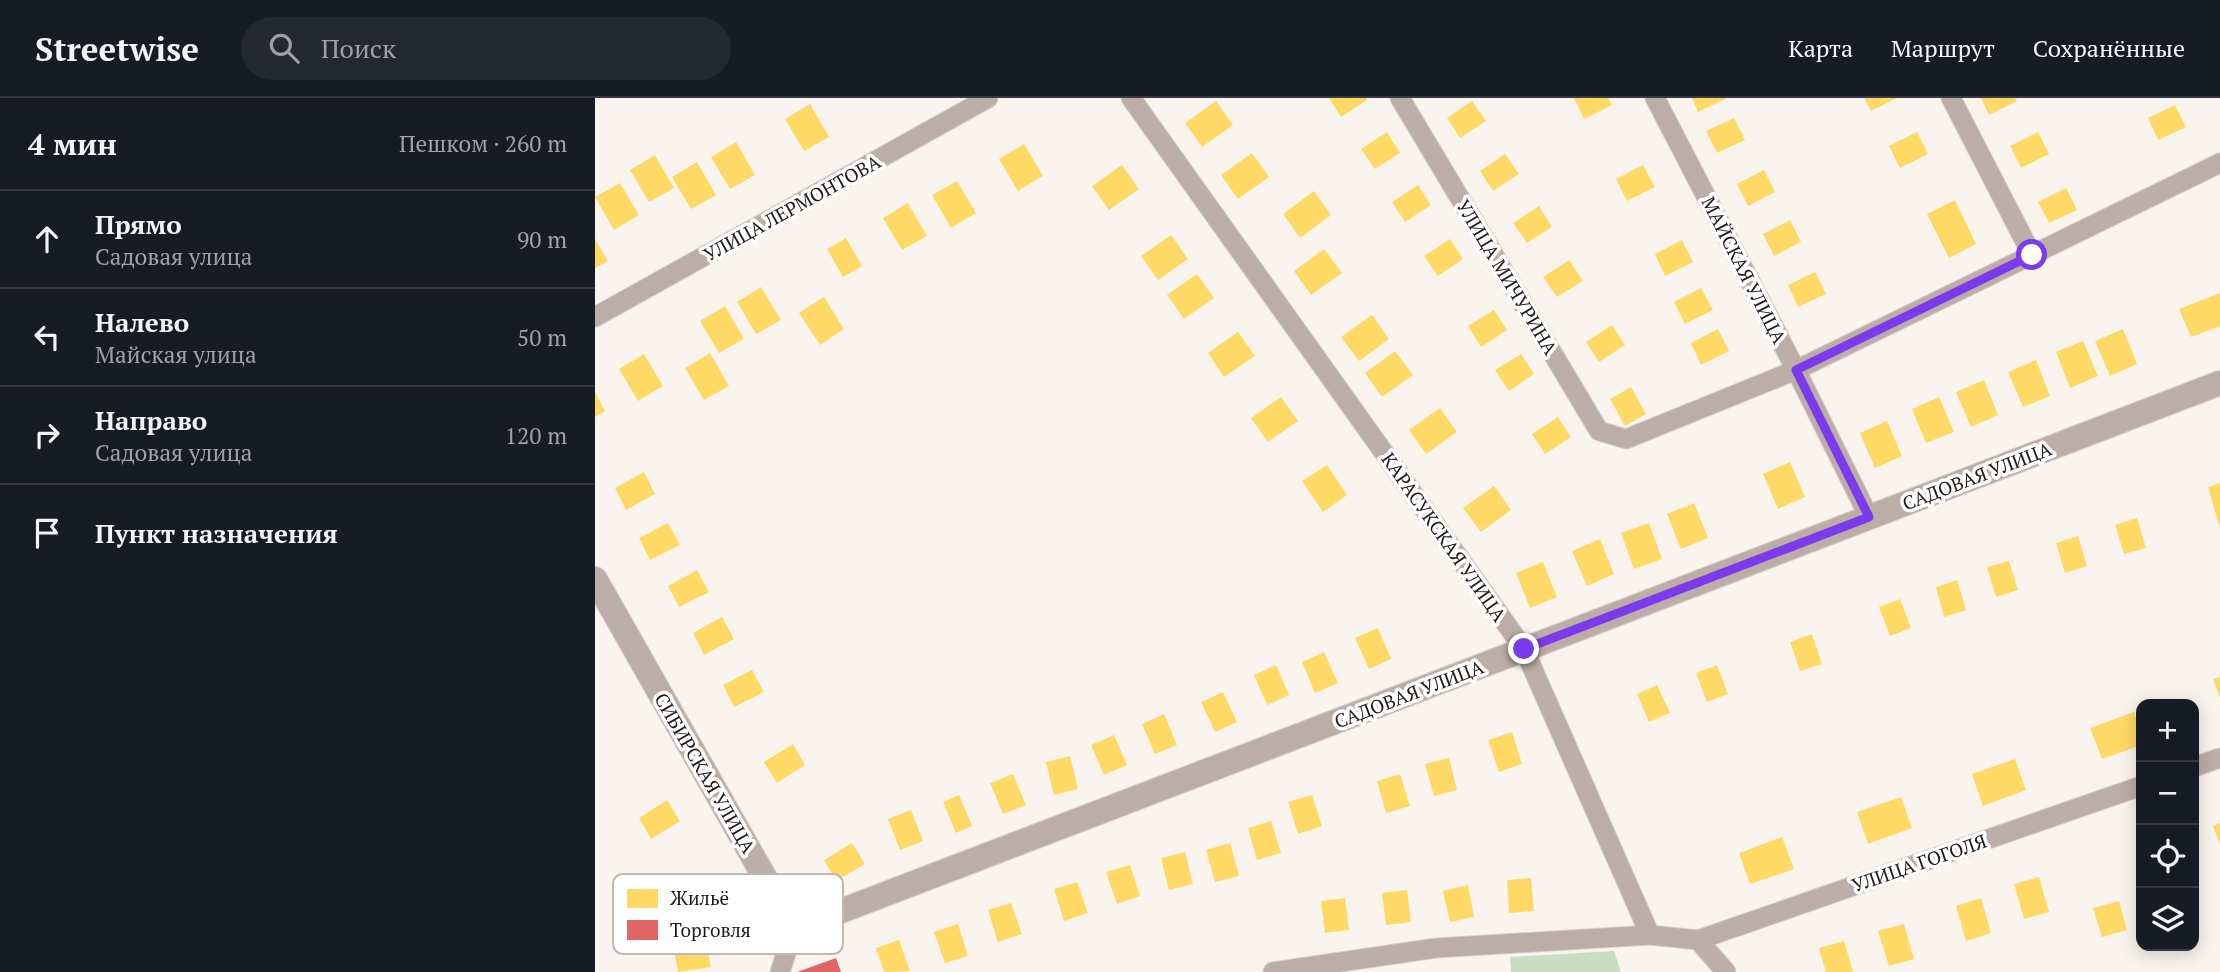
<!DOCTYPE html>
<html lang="ru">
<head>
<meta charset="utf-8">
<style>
	:root { --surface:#171b24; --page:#242831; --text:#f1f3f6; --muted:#9ea1a6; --line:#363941 }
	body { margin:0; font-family:"PT Serif",serif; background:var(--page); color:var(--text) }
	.controls { position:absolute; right:21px; bottom:21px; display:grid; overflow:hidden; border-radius:14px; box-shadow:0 4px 18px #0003 }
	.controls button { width:63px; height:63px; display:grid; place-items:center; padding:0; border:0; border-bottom:2px solid var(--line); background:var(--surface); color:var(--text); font:35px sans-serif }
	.stop { position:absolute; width:21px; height:21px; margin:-16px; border:5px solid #7c3aed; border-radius:50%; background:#fff }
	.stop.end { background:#7c3aed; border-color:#fff; box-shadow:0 2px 7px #0008 }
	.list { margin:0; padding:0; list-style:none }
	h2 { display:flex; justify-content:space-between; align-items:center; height:91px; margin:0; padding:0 28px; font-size:30px }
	h2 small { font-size:23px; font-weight:400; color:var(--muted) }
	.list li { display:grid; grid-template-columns:46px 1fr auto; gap:21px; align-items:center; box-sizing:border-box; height:98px; padding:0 28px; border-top:2px solid var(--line) }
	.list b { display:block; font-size:26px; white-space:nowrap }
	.list p { margin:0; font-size:23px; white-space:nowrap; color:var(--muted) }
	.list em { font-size:23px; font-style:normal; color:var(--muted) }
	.icon { flex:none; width:38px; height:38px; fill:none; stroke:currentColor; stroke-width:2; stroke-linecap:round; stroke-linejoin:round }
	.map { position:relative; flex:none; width:1625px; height:874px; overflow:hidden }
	header { display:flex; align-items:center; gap:42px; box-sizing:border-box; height:98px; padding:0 35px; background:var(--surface); border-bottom:2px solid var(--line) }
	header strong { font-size:33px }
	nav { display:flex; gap:38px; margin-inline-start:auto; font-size:24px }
	.search { width:490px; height:63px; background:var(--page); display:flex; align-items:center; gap:18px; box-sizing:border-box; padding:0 24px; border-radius:38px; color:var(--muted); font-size:26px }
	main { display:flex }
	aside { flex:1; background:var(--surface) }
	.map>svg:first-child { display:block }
	.forest { fill:#cadec3 }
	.homes { fill:#ffd966 }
	.shops { fill:#e06666 }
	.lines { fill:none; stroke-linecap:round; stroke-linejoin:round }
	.minor-casing { stroke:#d6d1cc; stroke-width:21 }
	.tertiary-casing { stroke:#d6d1cc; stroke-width:26 }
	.minor { stroke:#bcaea6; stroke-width:19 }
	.tertiary { stroke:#bcaea6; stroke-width:24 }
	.route { stroke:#7c3aed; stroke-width:9 }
	.labels { text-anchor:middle; stroke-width:7; stroke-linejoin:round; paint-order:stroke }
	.street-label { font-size:19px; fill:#1e1a17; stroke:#fff }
	.key { fill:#fff; stroke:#bcbab9; stroke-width:2 }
	.key-label { font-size:19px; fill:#1e1a17 }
</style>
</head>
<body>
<header>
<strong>Streetwise</strong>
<div class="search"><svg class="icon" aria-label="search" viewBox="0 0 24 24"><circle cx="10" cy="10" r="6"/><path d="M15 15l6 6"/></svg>Поиск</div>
<nav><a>Карта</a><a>Маршрут</a><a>Сохранённые</a></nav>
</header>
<main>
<aside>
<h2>4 мин<small>Пешком · 260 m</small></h2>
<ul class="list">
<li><svg class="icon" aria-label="ahead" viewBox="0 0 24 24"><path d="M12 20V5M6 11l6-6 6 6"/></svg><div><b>Прямо</b><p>Садовая улица</p></div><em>90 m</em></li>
<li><svg class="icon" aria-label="left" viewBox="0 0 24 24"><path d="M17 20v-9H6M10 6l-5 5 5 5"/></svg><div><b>Налево</b><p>Майская улица</p></div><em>50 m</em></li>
<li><svg class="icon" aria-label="right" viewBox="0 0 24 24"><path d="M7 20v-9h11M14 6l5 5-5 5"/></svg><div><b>Направо</b><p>Садовая улица</p></div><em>120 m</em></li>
<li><svg class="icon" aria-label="arrive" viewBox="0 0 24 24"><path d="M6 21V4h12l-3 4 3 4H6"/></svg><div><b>Пункт назначения</b></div></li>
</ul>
</aside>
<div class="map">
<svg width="1625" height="874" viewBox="0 0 1625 874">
	<rect width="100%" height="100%" fill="#faf4ee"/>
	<path class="forest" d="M 1019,853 L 1026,874 L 916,874 L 915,859 Z"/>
	<path class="homes" d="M 734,0 L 771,0 L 772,2 L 746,19 Z
		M 979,0 L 1013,0 L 1017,7 L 989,21 Z
		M 1097,0 L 1132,0 L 1103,14 Z
		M 1269,0 L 1302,0 L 1276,13 Z
		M 1386,0 L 1420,0 L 1422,3 L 1394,17 Z
		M 621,3 L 638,27 L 607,49 L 590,25 Z
		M 877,3 L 891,23 L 865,40 L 852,20 Z
		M 215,6 L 234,39 L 209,53 L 190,21 Z
		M 1580,7 L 1591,29 L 1563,42 L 1553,20 Z
		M 1139,20 L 1150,42 L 1122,55 L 1111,33 Z
		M 792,34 L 805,55 L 780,71 L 766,51 Z
		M 1322,34 L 1333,56 L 1305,70 L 1294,48 Z
		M 1443,34 L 1454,56 L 1426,70 L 1415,48 Z
		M 141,44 L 160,77 L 135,91 L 116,59 Z
		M 429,46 L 448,78 L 423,93 L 404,61 Z
		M 657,55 L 674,79 L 643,101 L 626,77 Z
		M 910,56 L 924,76 L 898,93 L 885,73 Z
		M 60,57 L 79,90 L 54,104 L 35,72 Z
		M 102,64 L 121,97 L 96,111 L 77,79 Z
		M 527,67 L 544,91 L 514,112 L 497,88 Z
		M 1048,67 L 1060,89 L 1032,103 L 1021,81 Z
		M 1169,72 L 1180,94 L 1153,108 L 1142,86 Z
		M 362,83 L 381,115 L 356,130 L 337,97 Z
		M 25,85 L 44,117 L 19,132 L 0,99 Z
		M 823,87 L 836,107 L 810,124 L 797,104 Z
		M 1471,90 L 1482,112 L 1454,125 L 1443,104 Z
		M 719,93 L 736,117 L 705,140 L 688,116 Z
		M 1360,102 L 1381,146 L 1354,160 L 1332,116 Z
		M 313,105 L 332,138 L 307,152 L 288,120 Z
		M 944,108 L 957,129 L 932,145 L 918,125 Z
		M 1195,122 L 1206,144 L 1179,158 L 1168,136 Z
		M 576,137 L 593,161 L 563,182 L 546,158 Z
		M 251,140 L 267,168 L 248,179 L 232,151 Z
		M 0,141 L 13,163 L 0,170 Z
		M 855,141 L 868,161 L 843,178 L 829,158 Z
		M 1087,142 L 1098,164 L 1070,178 L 1060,156 Z
		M 729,151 L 747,175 L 716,197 L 699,173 Z
		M 974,162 L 988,183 L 962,199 L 948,179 Z
		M 1220,174 L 1231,196 L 1203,209 L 1193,187 Z
		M 602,176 L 619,200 L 589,221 L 572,197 Z
		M 166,189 L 186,222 L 161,236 L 142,204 Z
		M 1106,190 L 1118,212 L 1090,226 L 1079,204 Z
		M 1625,195 L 1625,228 L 1596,239 L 1584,211 Z
		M 229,199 L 249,231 L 225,247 L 204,215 Z
		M 130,208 L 149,241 L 124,255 L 105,223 Z
		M 899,212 L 912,232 L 886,249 L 873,228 Z
		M 777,217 L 794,241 L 764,263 L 746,239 Z
		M 1017,227 L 1030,247 L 1004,264 L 991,244 Z
		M 1123,231 L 1134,253 L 1106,267 L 1096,245 Z
		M 1528,231 L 1542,266 L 1515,278 L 1500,243 Z
		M 643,234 L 660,258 L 629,279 L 613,255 Z
		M 1488,243 L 1503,278 L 1475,290 L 1461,254 Z
		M 800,253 L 818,277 L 787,299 L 770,275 Z
		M 115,255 L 134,288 L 109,302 L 90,270 Z
		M 49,256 L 68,288 L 43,303 L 24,271 Z
		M 926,256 L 939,276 L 914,293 L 900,272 Z
		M 1441,262 L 1455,298 L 1428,309 L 1413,274 Z
		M 1389,282 L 1403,317 L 1376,329 L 1361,294 Z
		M 1036,289 L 1051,316 L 1030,328 L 1015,301 Z
		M 0,294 L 10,313 L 0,319 Z
		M 686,299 L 703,323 L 673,344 L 656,320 Z
		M 1344,299 L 1359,334 L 1331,345 L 1317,311 Z
		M 845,310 L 862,334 L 831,356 L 814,332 Z
		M 963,319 L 976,339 L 950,356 L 937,336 Z
		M 1292,323 L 1307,358 L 1280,370 L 1265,335 Z
		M 1195,364 L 1210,399 L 1183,411 L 1168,376 Z
		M 732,367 L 752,397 L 728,414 L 707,383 Z
		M 49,374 L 60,396 L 31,412 L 20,390 Z
		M 1625,385 L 1625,427 L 1624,427 L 1613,389 Z
		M 899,388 L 916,412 L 886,434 L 868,410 Z
		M 1099,405 L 1113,440 L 1086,451 L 1072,416 Z
		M 1542,420 L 1551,450 L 1529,456 L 1520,427 Z
		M 73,425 L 85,447 L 55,462 L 44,440 Z
		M 1054,425 L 1067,461 L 1039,471 L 1026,435 Z
		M 1483,438 L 1492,468 L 1470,475 L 1461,445 Z
		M 1005,441 L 1019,476 L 992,488 L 977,453 Z
		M 1414,463 L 1423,492 L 1401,499 L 1392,469 Z
		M 948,464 L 962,499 L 935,510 L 921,475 Z
		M 102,472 L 114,494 L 84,509 L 73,488 Z
		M 1362,482 L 1371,512 L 1349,519 L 1341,489 Z
		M 1305,501 L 1316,530 L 1295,538 L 1284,509 Z
		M 127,519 L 139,541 L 109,557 L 98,535 Z
		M 783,530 L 796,561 L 774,571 L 760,540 Z
		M 1217,536 L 1227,566 L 1205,573 L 1195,544 Z
		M 729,554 L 743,585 L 720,595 L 707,564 Z
		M 681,567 L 694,597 L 672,607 L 659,577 Z
		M 1122,567 L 1133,596 L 1112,604 L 1101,575 Z
		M 157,572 L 169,594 L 139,609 L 128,587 Z
		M 1625,579 L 1625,600 L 1618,581 Z
		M 1062,587 L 1075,615 L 1054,624 L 1042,596 Z
		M 628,594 L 642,624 L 620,634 L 606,604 Z
		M 1539,614 L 1546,637 L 1546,647 L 1507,661 L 1495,630 Z
		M 569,616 L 582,647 L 560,656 L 547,626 Z
		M 917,634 L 927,666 L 904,674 L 893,642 Z
		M 519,637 L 532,667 L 509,677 L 496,647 Z
		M 198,646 L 210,667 L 182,685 L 169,664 Z
		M 475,658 L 483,691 L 459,697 L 451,664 Z
		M 854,660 L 862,692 L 839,698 L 830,666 Z
		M 1420,661 L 1431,692 L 1388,708 L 1377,676 Z
		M 418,676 L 431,707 L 408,716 L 395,685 Z
		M 805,676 L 815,708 L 791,715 L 782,683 Z
		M 364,697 L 377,728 L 361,735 L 348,704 Z
		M 717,697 L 727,728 L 703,736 L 693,704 Z
		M 1306,699 L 1317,730 L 1273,746 L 1262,714 Z
		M 72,702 L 85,723 L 56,741 L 44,720 Z
		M 316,712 L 328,743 L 305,752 L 293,721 Z
		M 676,723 L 686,755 L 662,762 L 653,730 Z
		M 1625,725 L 1625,747 L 1618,728 Z
		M 1187,739 L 1199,771 L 1155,786 L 1144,755 Z
		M 257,745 L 270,766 L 241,783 L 229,762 Z
		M 635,745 L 644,778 L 620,784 L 611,752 Z
		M 590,754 L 598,786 L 574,792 L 566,760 Z
		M 535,767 L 545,798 L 522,806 L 511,774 Z
		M 1444,779 L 1454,814 L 1429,821 L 1419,786 Z
		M 936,780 L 939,813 L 914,815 L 912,782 Z
		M 482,784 L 493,815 L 469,823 L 459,791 Z
		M 873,787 L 879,819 L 855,824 L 848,793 Z
		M 812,792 L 816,824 L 791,827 L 787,795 Z
		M 750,800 L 754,832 L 730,835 L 726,803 Z
		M 1386,800 L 1396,835 L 1371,843 L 1361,808 Z
		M 1524,803 L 1532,832 L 1507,839 L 1498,810 Z
		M 416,805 L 427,836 L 403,844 L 393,812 Z
		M 363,826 L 373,858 L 350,865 L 339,834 Z
		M 1309,826 L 1319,861 L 1294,868 L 1283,833 Z
		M 304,842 L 315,873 L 289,874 L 281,850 Z
		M 1249,843 L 1258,874 L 1231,874 L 1224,850 Z
		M 111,845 L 116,869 L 83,874 L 79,852 Z"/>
	<path class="shops" d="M 241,860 L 246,874 L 202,874 Z"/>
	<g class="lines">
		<defs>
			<path id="minor" d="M 536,0 L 929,551 L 1055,837 L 1103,842 L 1131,874
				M 805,0 L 1004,333 L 1031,341 L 1201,272 L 1625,65
				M 1060,0 L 1201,272 L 1274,419
				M 1356,0 L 1437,157
				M 0,219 L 393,0
				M 1599,669 L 1625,660
				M 1103,842 L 1546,688
				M 185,874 L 199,831
				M 678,874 L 841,850 L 1055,837"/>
			<path id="tertiary" d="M 0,481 L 199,831 L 1625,285"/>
		</defs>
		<use href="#minor" class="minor-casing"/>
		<use href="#tertiary" class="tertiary-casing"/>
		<use href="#minor" class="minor"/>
		<use href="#tertiary" class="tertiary"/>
	</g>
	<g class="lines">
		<path class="route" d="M 929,551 L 1274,419 L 1201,272 L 1437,157"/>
	</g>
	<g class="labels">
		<g class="street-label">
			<text transform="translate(197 110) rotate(-29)" y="7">УЛИЦА ЛЕРМОНТОВА</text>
			<text transform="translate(1149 172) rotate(63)" y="7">МАЙСКАЯ УЛИЦА</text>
			<text transform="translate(912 179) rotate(59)" y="7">УЛИЦА МИЧУРИНА</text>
			<text transform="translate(1382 378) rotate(-21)" y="7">САДОВАЯ УЛИЦА</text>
			<text transform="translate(849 439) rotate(55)" y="7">КАРАСУКСКАЯ УЛИЦА</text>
			<text transform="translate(814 596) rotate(-21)" y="7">САДОВАЯ УЛИЦА</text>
			<text transform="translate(110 675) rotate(60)" y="7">СИБИРСКАЯ УЛИЦА</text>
			<text transform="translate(1324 765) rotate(-19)" y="7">УЛИЦА ГОГОЛЯ</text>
		</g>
	</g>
	<rect x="18" y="776" width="230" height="80" rx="10" class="key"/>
	<rect x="32" y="791" width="31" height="19" fill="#ffd966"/>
	<rect x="32" y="822" width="31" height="20" fill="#e06666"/>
	<g class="key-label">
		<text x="75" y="807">Жильё</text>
		<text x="75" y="839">Торговля</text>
	</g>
</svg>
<div class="controls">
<button>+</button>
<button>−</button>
<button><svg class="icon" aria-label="locate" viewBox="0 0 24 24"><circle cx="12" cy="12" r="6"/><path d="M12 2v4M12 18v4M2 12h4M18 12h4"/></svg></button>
<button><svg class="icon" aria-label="layers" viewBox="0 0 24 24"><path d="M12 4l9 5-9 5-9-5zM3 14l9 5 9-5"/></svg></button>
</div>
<div class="stop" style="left:1437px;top:157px"></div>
<div class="stop end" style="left:929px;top:551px"></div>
</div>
</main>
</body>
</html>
